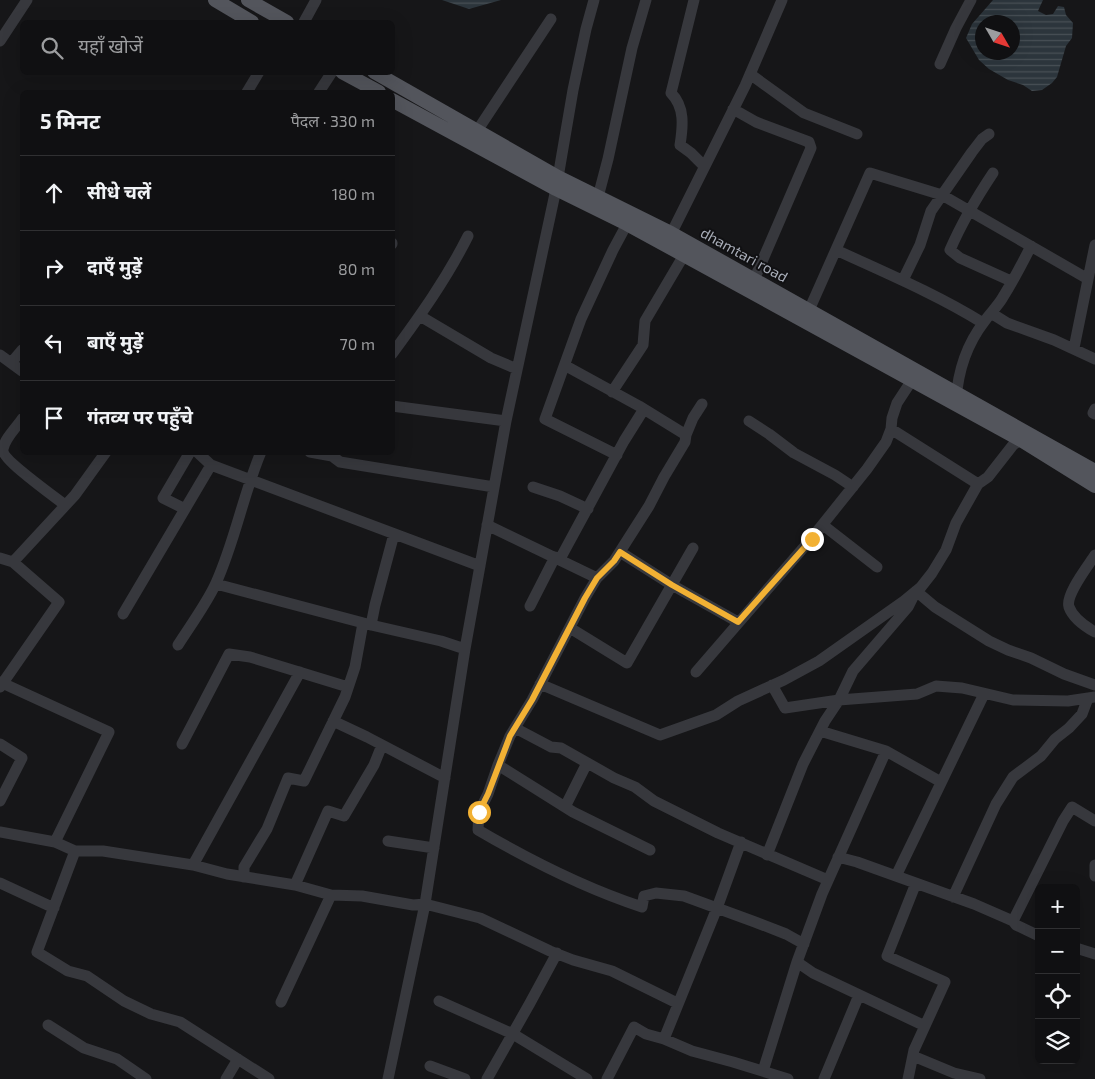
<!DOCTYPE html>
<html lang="hi">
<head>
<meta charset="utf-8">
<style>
	:root { --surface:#101012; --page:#1e1e20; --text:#f1f3f6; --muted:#9c9d9f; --line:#303032 }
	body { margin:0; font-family:"Exo 2","Noto Sans Devanagari",sans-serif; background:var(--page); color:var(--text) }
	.controls { position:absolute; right:15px; bottom:15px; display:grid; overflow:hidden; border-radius:8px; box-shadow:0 5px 20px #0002 }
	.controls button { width:45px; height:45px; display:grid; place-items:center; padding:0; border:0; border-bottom:1px solid var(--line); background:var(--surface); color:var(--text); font:25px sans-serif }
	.compass { position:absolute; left:975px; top:15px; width:45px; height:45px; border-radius:50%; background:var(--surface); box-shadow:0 5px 20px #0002; rotate:129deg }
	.stop { position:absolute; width:15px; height:15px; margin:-11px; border:4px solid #f2b134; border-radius:50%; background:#fff }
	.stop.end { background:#f2b134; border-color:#fff; box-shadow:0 1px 5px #0008 }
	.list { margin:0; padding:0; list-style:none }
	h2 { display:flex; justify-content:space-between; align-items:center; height:65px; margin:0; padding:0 20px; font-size:21px }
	h2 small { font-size:16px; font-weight:400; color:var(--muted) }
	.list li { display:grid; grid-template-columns:32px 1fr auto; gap:15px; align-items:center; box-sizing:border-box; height:75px; padding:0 20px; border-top:1px solid var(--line) }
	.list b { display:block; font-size:19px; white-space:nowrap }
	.list em { font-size:16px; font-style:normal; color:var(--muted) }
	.icon { flex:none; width:28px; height:28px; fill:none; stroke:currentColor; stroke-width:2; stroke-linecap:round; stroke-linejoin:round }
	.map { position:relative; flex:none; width:1095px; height:1079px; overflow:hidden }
	.search { position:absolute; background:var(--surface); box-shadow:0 5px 20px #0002; left:20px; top:20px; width:375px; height:55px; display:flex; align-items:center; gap:12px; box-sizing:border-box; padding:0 18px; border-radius:8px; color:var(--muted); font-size:19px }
	.panel { position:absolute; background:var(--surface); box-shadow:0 5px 20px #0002; left:20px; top:90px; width:375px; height:365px; border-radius:8px }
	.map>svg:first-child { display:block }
	.water { fill:url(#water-rules); fill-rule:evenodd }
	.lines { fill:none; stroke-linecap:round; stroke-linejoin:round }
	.minor { stroke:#37383d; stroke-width:11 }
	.major { stroke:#53555c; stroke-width:14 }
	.route { stroke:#f2b134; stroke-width:6 }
	.labels { text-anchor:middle; stroke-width:4; stroke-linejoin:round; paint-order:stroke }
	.street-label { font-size:15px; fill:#a8adb8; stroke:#111113 }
</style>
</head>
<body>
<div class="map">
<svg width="1095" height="1079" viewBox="0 0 1095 1079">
	<defs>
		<pattern id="water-rules" width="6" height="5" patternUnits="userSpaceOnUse" patternTransform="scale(1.25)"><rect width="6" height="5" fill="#2c353c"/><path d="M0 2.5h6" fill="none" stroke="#485056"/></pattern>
	</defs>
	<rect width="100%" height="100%" fill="#161618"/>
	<path class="water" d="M 442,0 L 501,0 L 469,9 Z
		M 993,0 L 1043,0 L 1038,11 L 1046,15 L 1053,14 L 1058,6 L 1064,7 L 1066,15 L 1073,23 L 1072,38 L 1066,46 L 1057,77 L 1052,83 L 1042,90 L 1032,91 L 1023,85 L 1008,80 L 989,69 L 979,60 L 966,38 L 972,24 ZM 982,22 L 1012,22 L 1012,52 L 982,52 Z"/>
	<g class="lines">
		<path class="minor" d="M 694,0 L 671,93 C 685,107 683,126 680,145 L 691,153 L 704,166
			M 304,22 L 316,0
			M 0,41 L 27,0
			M 940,64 L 956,28 L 971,0
			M 750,74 L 804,113 L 857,134
			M 247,92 L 259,72
			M 319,92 L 332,72
			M 733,109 L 756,122 L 809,142 L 811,148 L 751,287
			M 477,131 L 551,19
			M 993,173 C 977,197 962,222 950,250 L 960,258 L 1011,281
			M 598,197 L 608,159 L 632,48 L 646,0
			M 668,240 L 745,86 L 782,0
			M 392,243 L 392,244
			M 836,250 C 886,273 936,294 983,323
			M 903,280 L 920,245 L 931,211 L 972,152 L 982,139 L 989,134
			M 991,313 L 1007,323 L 1054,340 L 1095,359
			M 420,316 L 491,358 L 517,369
			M 806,317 L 870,173 L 942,195 L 1088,279
			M 1074,348 L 1095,245
			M 392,354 C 420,316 447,278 468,236
			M 0,355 L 22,371
			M 11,363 L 22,350
			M 566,366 L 639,406 L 686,435
			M 612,392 L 643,345 L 645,321 L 684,255
			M 956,400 C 958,372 967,344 984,322 C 990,313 998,306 1003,297 C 1013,281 1022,264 1031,246
			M 392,406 L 506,421
			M 1095,409 L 1093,413 L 1095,414
			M 22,419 C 16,428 5,438 3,449 C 1,459 55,497 65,505
			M 749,421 L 769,434 L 794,453 L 835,475 L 853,487
			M 891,429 L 978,484
			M 197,452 L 211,465 L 480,566
			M 310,452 L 332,456 L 333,452
			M 617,455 L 545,419 L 581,319 L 613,250 L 627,224
			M 332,456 L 340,462 L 494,487
			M 533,487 L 560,496 L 588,509
			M 185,509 L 163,498 L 190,452
			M 487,525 L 597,578
			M 823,525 L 877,567
			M 620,552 L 672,585 L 738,622
			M 1095,555 C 1088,566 1065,595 1069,607 C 1073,618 1086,627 1095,632
			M 0,558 L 13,562 L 59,602 L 0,687
			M 560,559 L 624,441 L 644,409
			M 13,562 L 75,495 L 106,452
			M 216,584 L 371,625 L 441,641 L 465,649
			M 530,606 L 555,557
			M 123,614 L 211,465
			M 371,625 L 375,605 L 394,534
			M 570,628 L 627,663 L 693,548
			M 178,645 C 190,626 207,603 216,583 C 235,541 243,495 261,452
			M 696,672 L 811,539 L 867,469 L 886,442 L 891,429 L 892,418 L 897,403 L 916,374
			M 0,682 L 109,732 L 55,842
			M 540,684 L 660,735 L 716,715 L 738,701 L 784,680 L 819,661 L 904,601 L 921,587 L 932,573 L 946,550 L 956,523 L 978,484 L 988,477 L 1013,445 L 1021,440
			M 772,685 L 785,708 L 839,700 L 917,694 L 936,686 L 962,688 L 1013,700 L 1068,701 L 1095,697
			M 333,721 L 367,737 L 445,778
			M 515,728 L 551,747 L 561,748 L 614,778 L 635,787 L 654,801 L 718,833 L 828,880
			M 820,731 L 886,751 L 941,782
			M 0,744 L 22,758 L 0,801
			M 182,744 L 229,654 L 250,657 L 348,687
			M 498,765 L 510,736 L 532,700 L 585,598 L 597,578 L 614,561 L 649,506 L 664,477 L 685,442 L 686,435 L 693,418 L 702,404
			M 565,807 L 587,763
			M 0,832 L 55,842 L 75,851 L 103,851 L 193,865 L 227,874 L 295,885 L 331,895 L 362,896 L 413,905 L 425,904 L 480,918 L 550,951 L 573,960 L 612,971 L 677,1003
			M 388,841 L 434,848
			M 650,850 L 573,812 L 498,765 L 488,794 L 479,812 L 478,830 C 531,861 584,888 642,907 L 644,896 L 656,893 L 684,896 L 755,922 L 786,934 L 804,944
			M 75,851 L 37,952 L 68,971 L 87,976 L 124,1001 L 151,1014 L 180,1022 L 269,1079
			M 767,855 L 803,764 L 825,721 L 839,700 L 853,671 L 908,607 L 916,591 L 935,607 L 989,641 L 1008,650 L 1031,658 L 1064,674 L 1095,685
			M 838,857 L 857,862 L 974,904 L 1013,921 L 1016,925 L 1039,936
			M 193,865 L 300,672
			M 1095,865 L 1095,876
			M 896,876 L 984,694
			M 244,877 L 244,867 L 267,829 L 288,778 L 304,781 L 345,697 L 355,667 L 363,623
			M 0,883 L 54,908
			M 295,885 L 328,811 L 344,816 L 374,765 L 382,745
			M 953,897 L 996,804 L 1013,777 L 1041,756 L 1055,739 L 1069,728 L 1082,714 L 1088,698
			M 1013,921 L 1063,821 L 1072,807 L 1095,821
			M 1076,948 L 1095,954
			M 797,962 L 813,973 L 925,1026
			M 439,1001 L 513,1034 L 587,1079
			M 281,1002 L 331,895
			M 48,1025 L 84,1048 L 117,1059 L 146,1079
			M 664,1039 L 717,908 L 741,842
			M 913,1056 L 954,1073 L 980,1079
			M 430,1066 L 465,1079
			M 763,1071 L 797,962 L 822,894 L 886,751
			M 226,1079 L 238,1059
			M 388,1079 L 425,904 L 465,649 L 506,421 L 556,189 L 573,90 L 586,29 L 594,0
			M 487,1079 L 530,1003 L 557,953
			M 607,1079 L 634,1027 L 646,1034 L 664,1039 L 692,1051 L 733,1062 L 788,1079
			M 824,1079 L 859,995
			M 908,1079 L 914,1050 L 945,982 L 887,956 L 916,883"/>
		<path class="major" d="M 215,0 L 252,22
			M 248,0 L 287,22
			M 342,72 L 379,92
			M 374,72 L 558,177 L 671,233 L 1095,471
			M 392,100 L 556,189 L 627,224 L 1021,440 L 1095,486"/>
	</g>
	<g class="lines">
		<path class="route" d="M 479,812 L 488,794 L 510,736 L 532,700 L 585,598 L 597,578 L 614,561 L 620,552 L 672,585 L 738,622 L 812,539"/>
	</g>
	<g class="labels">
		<g class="street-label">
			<text transform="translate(744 255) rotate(29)" y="5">dhamtari road</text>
		</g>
	</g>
</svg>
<div class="controls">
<button>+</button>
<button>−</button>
<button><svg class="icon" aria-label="locate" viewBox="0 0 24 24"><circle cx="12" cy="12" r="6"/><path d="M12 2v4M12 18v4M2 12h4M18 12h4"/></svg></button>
<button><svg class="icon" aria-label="layers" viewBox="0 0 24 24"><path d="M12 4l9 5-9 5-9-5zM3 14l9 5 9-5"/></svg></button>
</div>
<svg class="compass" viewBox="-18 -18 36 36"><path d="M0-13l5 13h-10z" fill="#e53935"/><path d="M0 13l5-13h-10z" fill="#9c9d9f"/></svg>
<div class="stop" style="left:479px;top:812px"></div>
<div class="stop end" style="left:812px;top:539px"></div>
<div class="search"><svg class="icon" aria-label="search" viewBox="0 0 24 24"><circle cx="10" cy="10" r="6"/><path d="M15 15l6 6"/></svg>यहाँ खोजें</div>
<section class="panel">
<h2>5 मिनट<small>पैदल · 330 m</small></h2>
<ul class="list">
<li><svg class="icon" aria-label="ahead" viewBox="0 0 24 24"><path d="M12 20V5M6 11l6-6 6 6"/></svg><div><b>सीधे चलें</b></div><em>180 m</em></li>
<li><svg class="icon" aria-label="right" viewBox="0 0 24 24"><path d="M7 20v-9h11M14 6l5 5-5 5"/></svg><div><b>दाएँ मुड़ें</b></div><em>80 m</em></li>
<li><svg class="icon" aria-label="left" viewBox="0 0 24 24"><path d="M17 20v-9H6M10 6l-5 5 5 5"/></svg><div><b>बाएँ मुड़ें</b></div><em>70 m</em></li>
<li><svg class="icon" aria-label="arrive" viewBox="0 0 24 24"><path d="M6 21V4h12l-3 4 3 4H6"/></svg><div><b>गंतव्य पर पहुँचे</b></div></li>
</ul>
</section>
</div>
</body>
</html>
